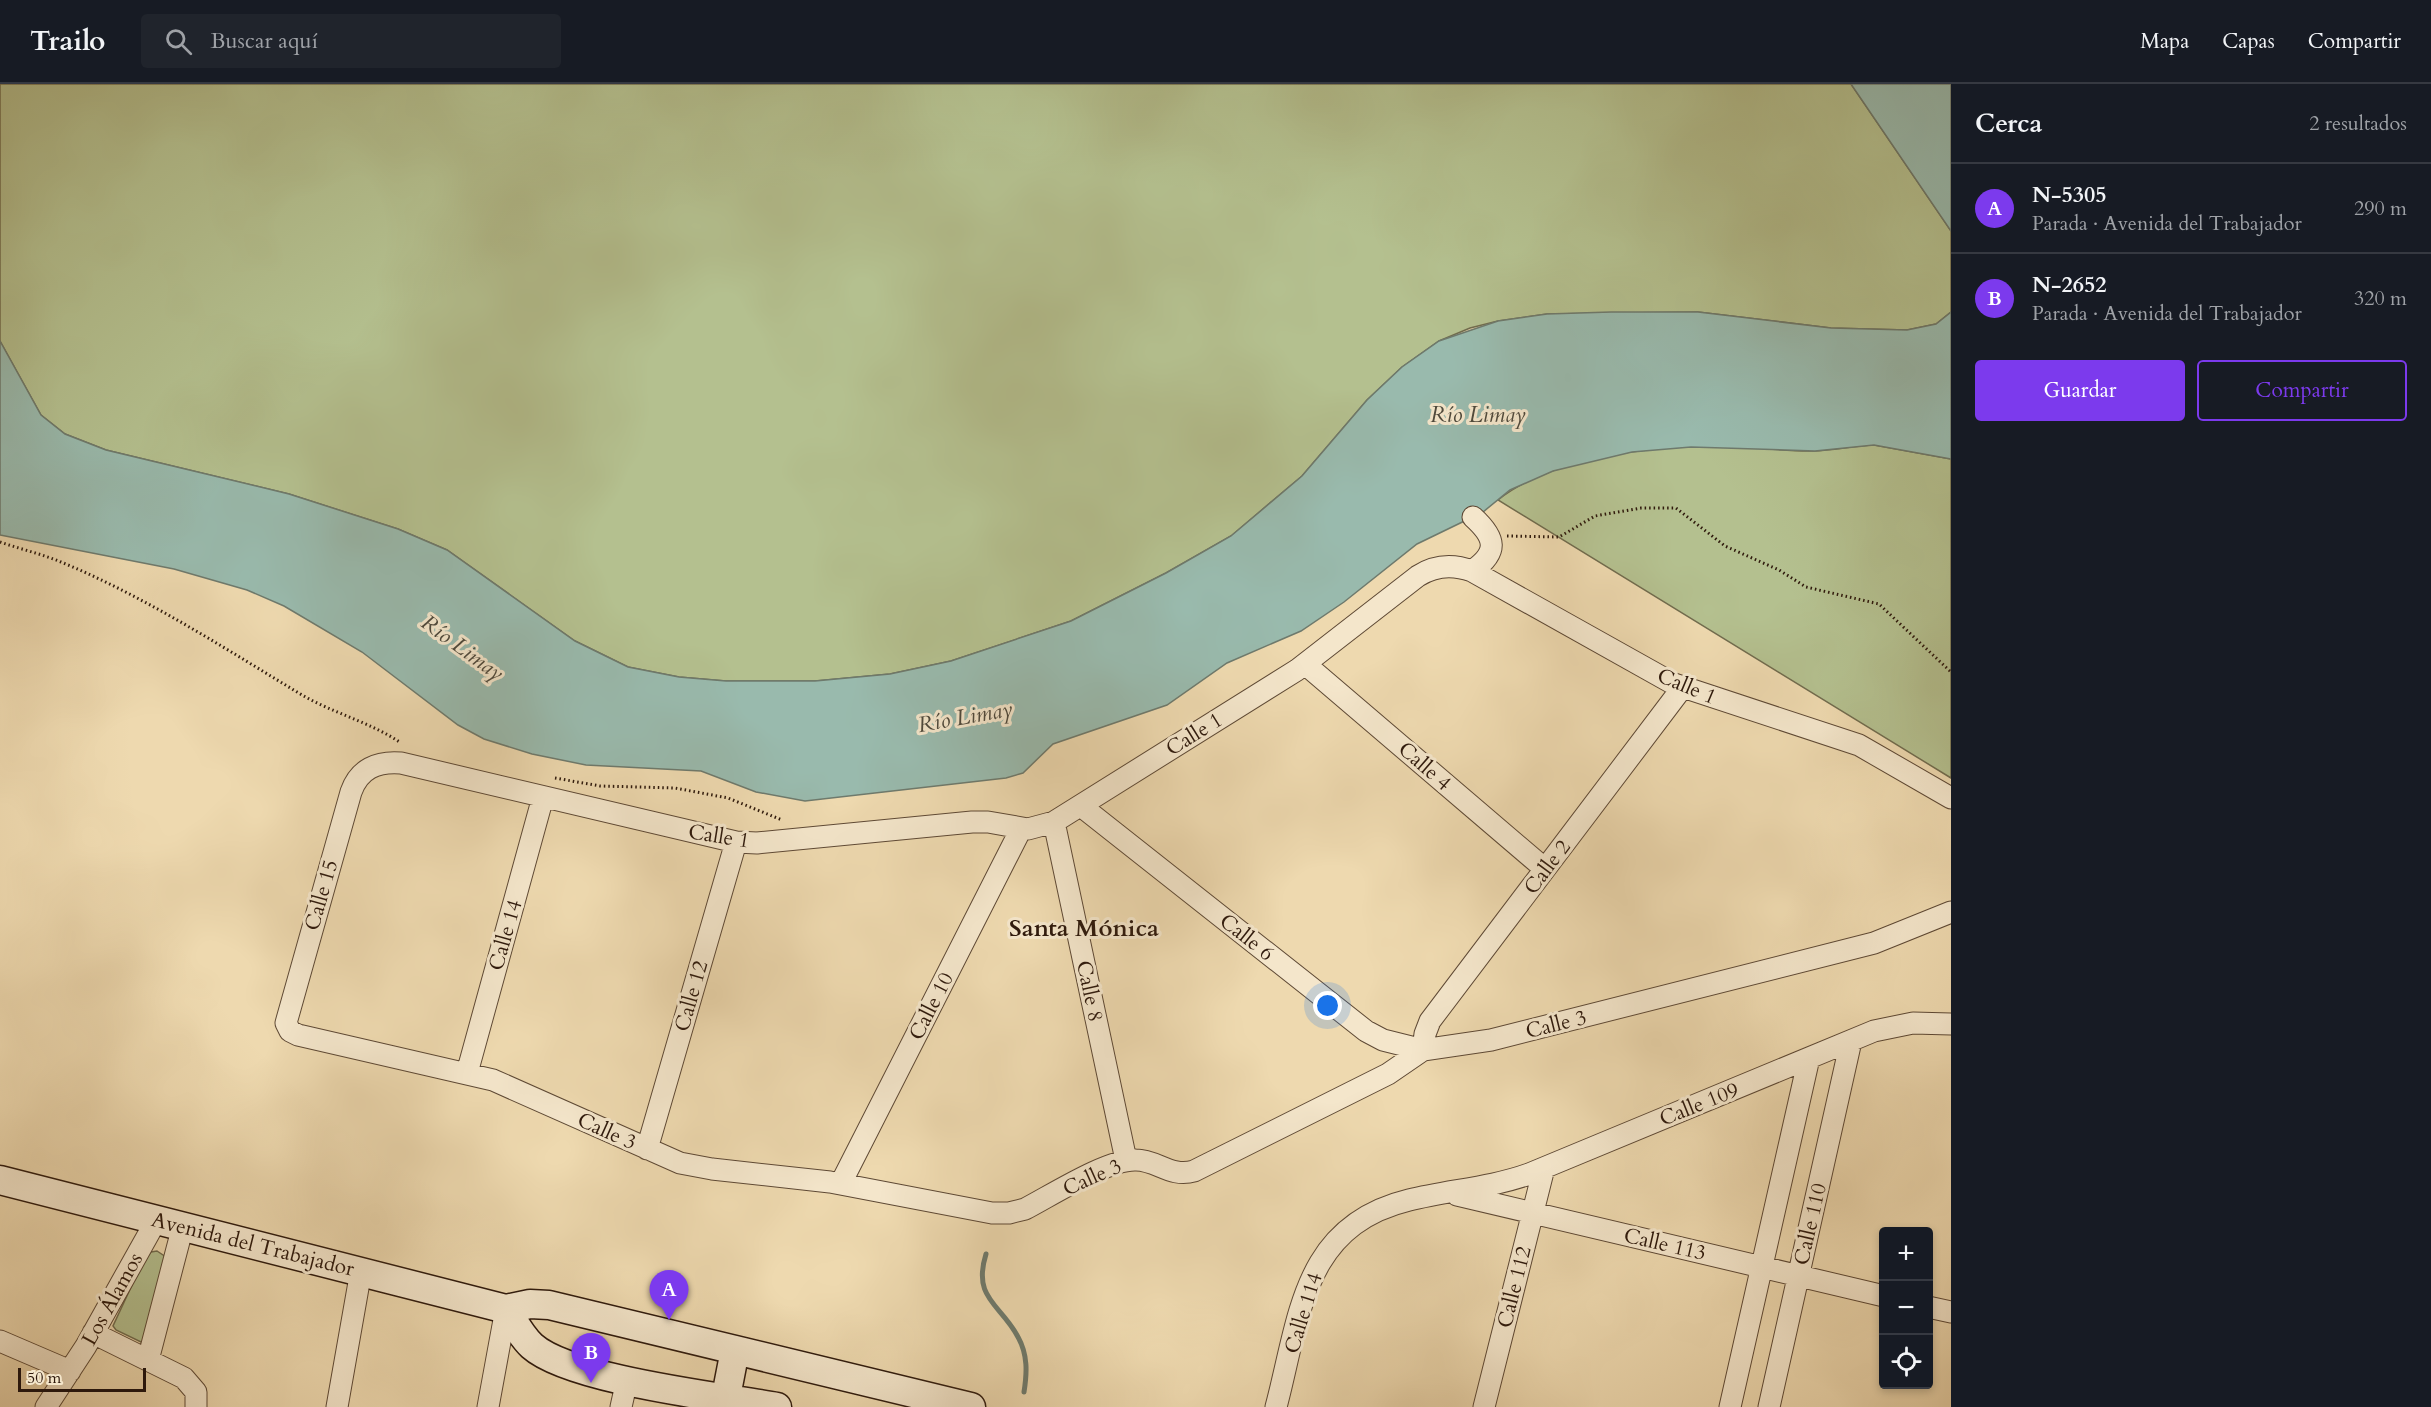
<!DOCTYPE html>
<html lang="es">
<head>
<meta charset="utf-8">
<style>
	:root { --surface:#171b24; --page:#20242c; --text:#f1f3f6; --muted:#9ea1a6; --line:#363941; --accent:#7c3aed }
	body { margin:0; font-family:Cardo,serif; background:var(--page); color:var(--text) }
	.controls { position:absolute; right:18px; bottom:18px; display:grid; overflow:hidden; border-radius:6px; box-shadow:0 3px 9px #0003 }
	.controls button { width:54px; height:54px; display:grid; place-items:center; padding:0; border:0; border-bottom:2px solid var(--line); background:var(--surface); color:var(--text); font:30px sans-serif }
	.scale { position:absolute; left:18px; bottom:15px; width:128px; box-sizing:border-box; padding-left:6px; border:3px solid #2e190c; border-top:0; font-size:16px; line-height:21px; white-space:nowrap; color:#2e190c; -webkit-text-stroke:4px #f4e6cb; paint-order:stroke }
	.you { position:absolute; left:1328px; top:922px; width:21px; height:21px; margin:-15px; border:4px solid #fff; border-radius:50%; background:#1a73e8; box-shadow:0 0 0 9px #1a73e833 }
	.badge { display:grid; place-items:center; width:39px; height:39px; border-radius:50%; background:var(--accent); color:#fff; font-size:20px; font-weight:700 }
	.pin { position:absolute; translate:-50% -50px; filter:drop-shadow(0 2px 3px #0008) }
	.pin::after { content:''; position:absolute; top:32px; width:21px; height:18px; background:inherit; clip-path:polygon(0 0,100% 0,50% 100%) }
	.list { margin:0; padding:0; list-style:none }
	h2 { display:flex; justify-content:space-between; align-items:center; height:78px; margin:0; padding:0 24px; font-size:26px }
	h2 small { font-size:20px; font-weight:400; color:var(--muted) }
	.list li { display:grid; grid-template-columns:39px 1fr auto; gap:18px; align-items:center; box-sizing:border-box; height:90px; padding:0 24px; border-top:2px solid var(--line) }
	.list b { display:block; font-size:22px; white-space:nowrap }
	.list p { margin:0; font-size:20px; white-space:nowrap; color:var(--muted) }
	.list em { font-size:20px; font-style:normal; color:var(--muted) }
	.actions { display:flex; gap:12px; padding:18px 24px }
	.actions a { flex:1; padding:14px 0; border:2px solid var(--accent); border-radius:6px; text-align:center; font-size:21px; color:var(--accent) }
	.actions .main { background:var(--accent); color:#fff }
	.icon { flex:none; width:33px; height:33px; fill:none; stroke:currentColor; stroke-width:2; stroke-linecap:round; stroke-linejoin:round }
	.map { position:relative; flex:none; width:1951px; height:1323px; overflow:hidden }
	header { display:flex; align-items:center; gap:36px; box-sizing:border-box; height:84px; padding:0 30px; background:var(--surface); border-bottom:2px solid var(--line) }
	header strong { font-size:28px }
	nav { display:flex; gap:33px; margin-inline-start:auto; font-size:21px }
	.search { width:420px; height:54px; background:var(--page); display:flex; align-items:center; gap:15px; box-sizing:border-box; padding:0 21px; border-radius:6px; color:var(--muted); font-size:22px }
	main { display:flex }
	aside { flex:1; background:var(--surface) }
	.map>svg:first-child { display:block }
	.green { fill:#b4c08f; stroke:#716c4e; stroke-width:1.5 }
	.water { fill:#99baad; stroke:#6e7a6d; stroke-width:1.5 }
	.lines { fill:none; stroke-linecap:round; stroke-linejoin:round }
	.stream { stroke:#6e7a6d; stroke-width:5 }
	.street-casing { stroke:#5e4935; stroke-width:23 }
	.secondary-casing { stroke:#2e190c; stroke-width:31 }
	.path { stroke:#2e190c; stroke-width:3; stroke-dasharray:1.5 3; stroke-linecap:butt }
	.street { stroke:#f4e6cb; stroke-width:21 }
	.secondary { stroke:#f4e6cb; stroke-width:28 }
	.labels { text-anchor:middle; stroke-width:6; stroke-linejoin:round; paint-order:stroke }
	.street-label { font-size:21px; fill:#2e190c; stroke:#f4e6cb }
	.water-label { font-size:22px; font-style:italic; fill:#4e493c; stroke:#f4e6cb }
	.quarter-label { font-size:24px; font-weight:bold; fill:#2e190c; stroke:#f4e6cb }
</style>
</head>
<body>
<header>
<strong>Trailo</strong>
<div class="search"><svg class="icon" aria-label="search" viewBox="0 0 24 24"><circle cx="10" cy="10" r="6"/><path d="M15 15l6 6"/></svg>Buscar aquí</div>
<nav><a>Mapa</a><a>Capas</a><a>Compartir</a></nav>
</header>
<main>
<div class="map">
<svg width="1951" height="1323" viewBox="0 0 1951 1323">
	<rect width="100%" height="100%" fill="#eed9af"/>
	<filter id="stains"><feTurbulence type="fractalNoise" baseFrequency=".00333" numOctaves="4"/><feColorMatrix values="0 0 0 0 .2 0 0 0 0 .09 0 0 0 0 .02 0 0 0 .5 -.17"/></filter>
	<radialGradient id="worn" r=".72"><stop offset=".6" stop-color="#630" stop-opacity="0"/><stop offset="1" stop-color="#630" stop-opacity=".3"/></radialGradient>
	<path class="green" d="M 0,0 L 1851,0 L 1951,147 L 1951,228 L 1936,240 L 1907,246 L 1831,244 L 1698,228 L 1547,230 L 1498,237 L 1470,244 L 1439,257 L 1402,283 L 1367,316 L 1302,392 L 1231,452 L 1166,489 L 1071,537 L 951,577 L 890,590 L 815,597 L 726,597 L 679,593 L 628,583 L 575,557 L 447,466 L 398,445 L 289,410 L 106,366 L 65,350 L 41,331 L 0,257 Z
		M 1874,361 L 1951,375 L 1951,694 L 1498,416 C 1552,373 1655,361 1722,362 C 1753,362 1784,368 1814,367 C 1834,366 1854,362 1874,361 Z
		M 157,1167 L 166,1173 L 145,1258 L 141,1258 L 116,1246 L 113,1242 L 145,1173 L 151,1168 Z"/>
	<path class="water" d="M 1851,0 L 1951,0 L 1951,147 Z
		M 1611,228 L 1698,228 L 1831,244 L 1907,246 L 1936,240 L 1951,228 L 1951,375 L 1874,361 L 1815,367 L 1691,363 L 1632,368 L 1553,387 L 1510,406 L 1483,428 L 1417,460 L 1344,518 L 1301,547 L 1227,579 L 1167,621 L 1053,660 L 1023,689 L 1006,694 L 805,717 L 756,708 L 701,687 L 586,681 L 532,670 L 484,655 L 458,641 L 362,568 L 284,522 L 247,506 L 174,485 L 0,451 L 0,257 L 41,331 L 65,350 L 106,366 L 289,410 L 398,445 L 447,466 L 575,557 L 628,583 L 679,593 L 726,597 L 815,597 L 890,590 L 951,577 L 1071,537 L 1166,489 L 1231,452 L 1302,392 L 1367,316 L 1402,283 L 1439,257 L 1498,237 L 1547,230 Z"/>
	<g class="lines">
		<path class="stream" d="M 986,1170 C 972,1215 1001,1220 1018,1253 C 1028,1271 1027,1289 1024,1308"/>
		<defs>
			<path id="street" d="M 1472,487 C 1499,468 1496,454 1473,433
				M 1305,580 L 1545,785
				M 1951,714 L 1859,661 L 1674,600 L 1472,487 C 1453,480 1435,481 1418,492 L 1297,586 L 1054,738 L 1028,745 L 988,738 L 972,738 L 757,759 L 736,758 L 401,679 C 377,677 359,685 351,708 L 286,939 L 290,947 L 298,951 L 493,996 L 680,1079 L 712,1085 L 830,1098 L 992,1129 L 1009,1129 L 1025,1125 C 1052,1111 1108,1075 1136,1076 C 1157,1076 1171,1094 1194,1087 L 1388,990 L 1423,966 L 1491,956 L 1874,859 L 1951,828
				M 1081,722 L 1366,947 L 1383,956 L 1423,966 L 1425,950 L 1430,937 L 1682,604
				M 1054,738 L 1126,1076
				M 467,989 L 543,713
				M 647,1065 L 736,758
				M 841,1099 L 1021,745
				M 1457,1111 L 1884,1212
				M 1928,1223 L 1951,1228
				M 93,1249 L 184,1294 L 196,1308 L 196,1323
				M 0,1257 L 70,1287
				M 148,1276 L 183,1142
				M 46,1323 L 86,1262 L 157,1135
				M 337,1323 L 361,1187
				M 488,1323 L 506,1225
				M 621,1323 L 627,1296
				M 1276,1323 C 1300,1233 1302,1142 1409,1116 C 1449,1106 1490,1104 1529,1090 L 1874,947 L 1913,939 L 1951,940
				M 1484,1323 L 1544,1084
				M 1730,1323 L 1809,974
				M 1769,1323 L 1851,957"/>
			<path id="secondary" d="M 0,1096 L 506,1225 L 530,1220 L 549,1221 L 971,1323
				M 506,1225 C 514,1238 521,1252 532,1262 C 570,1296 722,1313 777,1323
				M 724,1323 L 735,1266"/>
		</defs>
		<use href="#street" class="street-casing"/>
		<use href="#secondary" class="secondary-casing"/>
		<path class="path" d="M 1507,452 L 1559,453 L 1595,432 L 1641,424 L 1676,424 L 1725,462 L 1779,486 L 1806,503 L 1879,520 L 1951,588
			M 0,458 C 20,465 42,470 61,478 C 146,513 224,564 302,611 C 333,629 372,639 401,659
			M 555,694 L 600,702 L 675,704 L 728,714 L 782,736"/>
		<use href="#street" class="street"/>
		<use href="#secondary" class="secondary"/>
	</g>
	<g class="labels">
		<g class="street-label">
			<text transform="translate(1687 602) rotate(23)" y="7">Calle 1</text>
			<text transform="translate(1194 650) rotate(-32)" y="7">Calle 1</text>
			<text transform="translate(1425 682) rotate(41)" y="7">Calle 4</text>
			<text transform="translate(719 752) rotate(9)" y="7">Calle 1</text>
			<text transform="translate(1547 783) rotate(-53)" y="7">Calle 2</text>
			<text transform="translate(321 811) rotate(-74)" y="7">Calle 15</text>
			<text transform="translate(505 851) rotate(-74)" y="7">Calle 14</text>
			<text transform="translate(1247 853) rotate(38)" y="7">Calle 6</text>
			<text transform="translate(1090 907) rotate(78)" y="7">Calle 8</text>
			<text transform="translate(691 912) rotate(-74)" y="7">Calle 12</text>
			<text transform="translate(931 922) rotate(-63)" y="7">Calle 10</text>
			<text transform="translate(1556 940) rotate(-14)" y="7">Calle 3</text>
			<text transform="translate(1699 1020) rotate(-22)" y="7">Calle 109</text>
			<text transform="translate(607 1047) rotate(24)" y="7">Calle 3</text>
			<text transform="translate(1092 1093) rotate(-24)" y="7">Calle 3</text>
			<text transform="translate(1810 1140) rotate(-77)" y="7">Calle 110</text>
			<text transform="translate(253 1160) rotate(14)" y="7">Avenida del Trabajador</text>
			<text transform="translate(1665 1160) rotate(13)" y="7">Calle 113</text>
			<text transform="translate(1514 1203) rotate(-76)" y="7">Calle 112</text>
			<text transform="translate(112 1215) rotate(-61)" y="7">Los Álamos</text>
			<text transform="translate(1303 1229) rotate(-73)" y="7">Calle 114</text>
		</g>
		<g class="water-label">
			<text x="1478" y="338">Río Limay</text>
			<text transform="translate(463 563) rotate(36)" y="8">Río Limay</text>
			<text transform="translate(965 632) rotate(-10)" y="8">Río Limay</text>
		</g>
		<g class="quarter-label">
			<text x="1084" y="852">Santa Mónica</text>
		</g>
	</g>
	<rect width="100%" height="100%" filter="url(#stains)"/>
	<rect width="100%" height="100%" fill="url(#worn)"/>
</svg>
<div class="controls">
<button>+</button>
<button>−</button>
<button><svg class="icon" aria-label="locate" viewBox="0 0 24 24"><circle cx="12" cy="12" r="6"/><path d="M12 2v4M12 18v4M2 12h4M18 12h4"/></svg></button>
</div>
<div class="scale">50 m</div>
<div class="you"></div>
<div class="pin badge" style="left:669px;top:1236px">A</div>
<div class="pin badge" style="left:591px;top:1299px">B</div>
</div>
<aside>
<h2>Cerca<small>2 resultados</small></h2>
<ul class="list">
<li><span class="badge">A</span><div><b>N-5305</b><p>Parada · Avenida del Trabajador</p></div><em>290 m</em></li>
<li><span class="badge">B</span><div><b>N-2652</b><p>Parada · Avenida del Trabajador</p></div><em>320 m</em></li>
</ul>
<div class="actions"><a class="main">Guardar</a><a>Compartir</a></div>
</aside>
</main>
</body>
</html>
